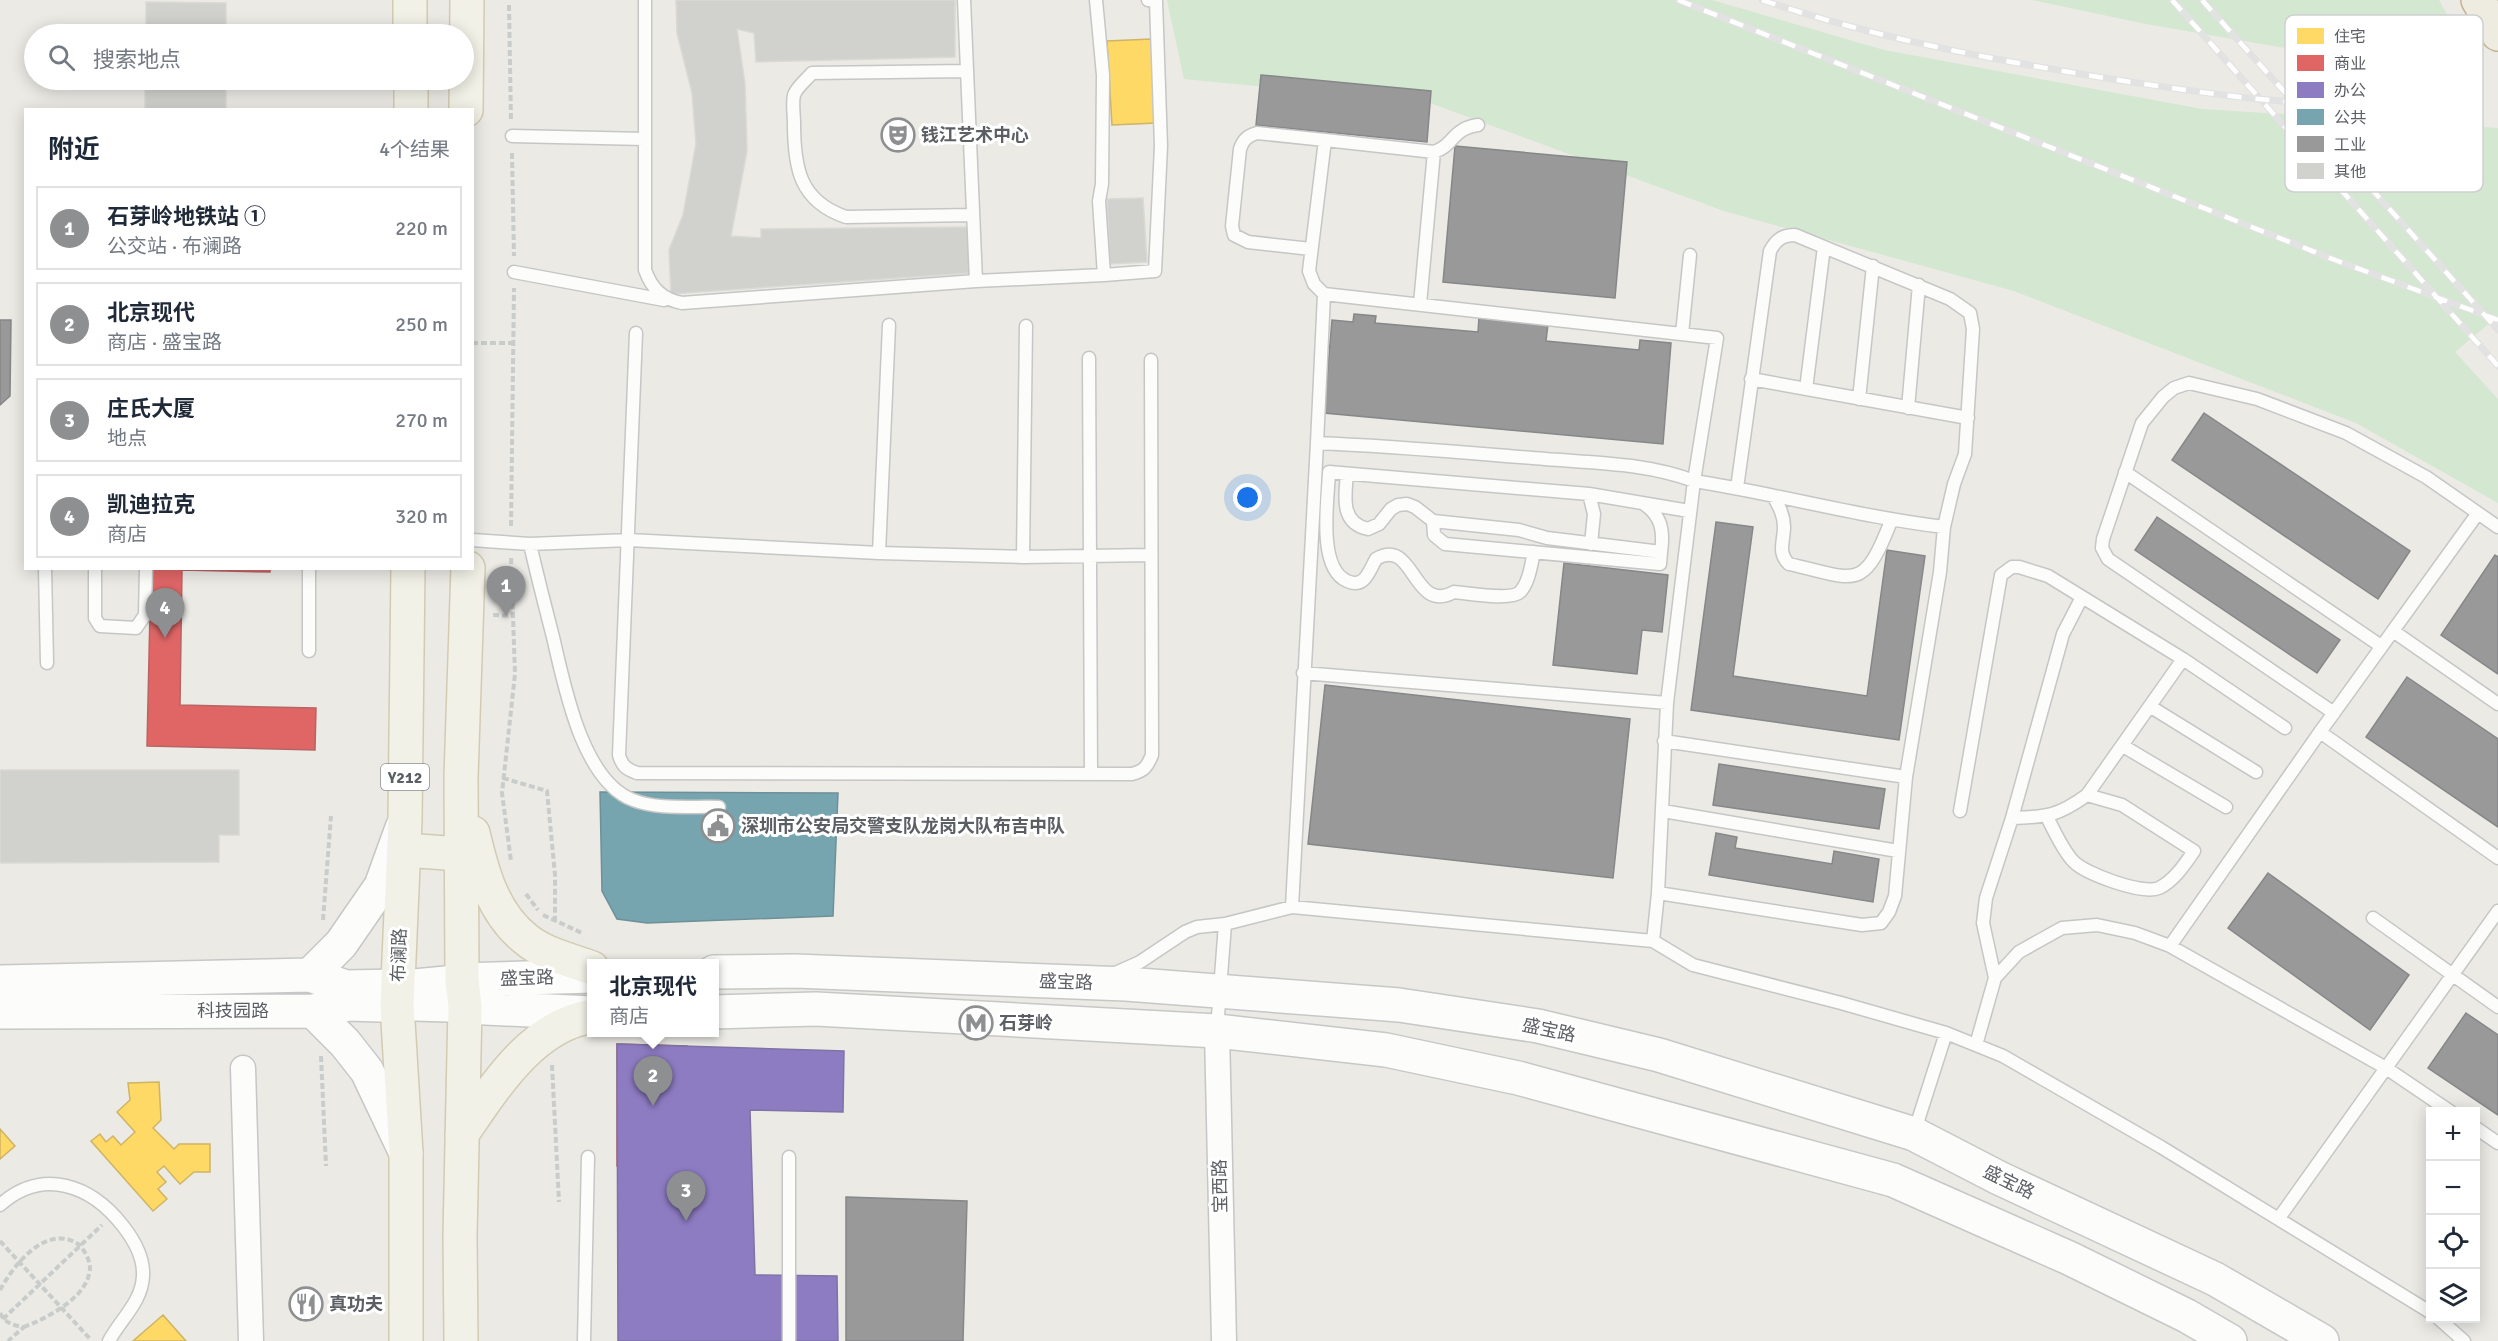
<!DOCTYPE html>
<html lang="zh">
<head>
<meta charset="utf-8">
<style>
	:root { --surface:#fff; --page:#f2f2f3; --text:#1f2937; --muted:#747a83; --line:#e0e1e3; --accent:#8d8f90 }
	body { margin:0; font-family:Signika,"Noto Sans SC",sans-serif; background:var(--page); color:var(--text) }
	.controls { position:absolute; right:18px; bottom:18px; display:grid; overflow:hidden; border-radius:0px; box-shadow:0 3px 15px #0003 }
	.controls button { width:54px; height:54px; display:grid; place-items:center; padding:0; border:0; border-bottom:2px solid var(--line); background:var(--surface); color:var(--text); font:30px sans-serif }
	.you { position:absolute; left:1248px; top:498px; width:21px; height:21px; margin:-15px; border:4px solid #fff; border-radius:50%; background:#1a73e8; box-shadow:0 0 0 9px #1a73e833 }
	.badge { display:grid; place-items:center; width:39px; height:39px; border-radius:50%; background:var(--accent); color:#fff; font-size:20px; font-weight:700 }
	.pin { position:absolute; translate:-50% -50px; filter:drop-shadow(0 2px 3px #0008) }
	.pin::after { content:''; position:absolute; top:32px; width:21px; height:18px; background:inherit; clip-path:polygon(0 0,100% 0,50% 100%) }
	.popup { position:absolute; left:587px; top:959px; width:132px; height:78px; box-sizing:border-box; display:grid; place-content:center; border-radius:0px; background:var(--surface); filter:drop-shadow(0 2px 4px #0005); font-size:20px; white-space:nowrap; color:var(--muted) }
	.popup b { font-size:22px; color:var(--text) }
	.popup::after { content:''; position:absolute; left:50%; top:100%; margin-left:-12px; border:12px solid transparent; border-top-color:var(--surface) }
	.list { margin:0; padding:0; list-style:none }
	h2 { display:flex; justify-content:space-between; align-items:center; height:78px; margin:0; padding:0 24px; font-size:26px }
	h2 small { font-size:20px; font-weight:400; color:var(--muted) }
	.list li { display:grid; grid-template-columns:39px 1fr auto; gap:18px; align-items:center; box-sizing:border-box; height:84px; margin:0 12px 12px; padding:0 12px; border:2px solid var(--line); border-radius:0px }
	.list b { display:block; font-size:22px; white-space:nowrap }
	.list p { margin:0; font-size:20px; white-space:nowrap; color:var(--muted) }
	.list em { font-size:20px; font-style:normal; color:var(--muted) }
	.icon { flex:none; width:33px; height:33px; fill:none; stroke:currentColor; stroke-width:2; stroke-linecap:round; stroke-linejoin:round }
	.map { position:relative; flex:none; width:2498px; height:1341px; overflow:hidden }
	.search { position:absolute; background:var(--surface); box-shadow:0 3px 15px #0003; left:24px; top:24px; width:450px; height:66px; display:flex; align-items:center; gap:15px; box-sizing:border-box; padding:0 21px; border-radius:33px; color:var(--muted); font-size:22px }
	.panel { position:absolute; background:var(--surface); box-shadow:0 3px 15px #0003; left:24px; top:108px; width:450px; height:462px; border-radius:0px }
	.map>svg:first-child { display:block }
	.green { fill:#d3e7d1 }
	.homes { fill:#ffd966; stroke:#ceb465; stroke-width:1.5 }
	.shops { fill:#e06666; stroke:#b86465; stroke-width:1.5 }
	.offices { fill:#8e7cc3; stroke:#7f73a6; stroke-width:1.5 }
	.public { fill:#76a5af; stroke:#6e9098; stroke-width:1.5 }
	.industry { fill:#999; stroke:#868789; stroke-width:1.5 }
	.building { fill:#d1d1ce; stroke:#dad9d4; stroke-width:1.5 }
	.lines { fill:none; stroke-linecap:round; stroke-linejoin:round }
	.service-casing { stroke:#c6c6c6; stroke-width:15 }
	.minor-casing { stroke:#c6c6c6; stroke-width:27 }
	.tertiary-casing { stroke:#c6c6c6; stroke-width:33 }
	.secondary-casing { stroke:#c7c7c7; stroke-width:36 }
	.primary-casing { stroke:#d2cbb4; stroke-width:36 }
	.motorway-casing { stroke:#c2b593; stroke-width:36 }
	.path { stroke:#c8ccca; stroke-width:4; stroke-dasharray:6 3; stroke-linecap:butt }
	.service { stroke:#fcfcfb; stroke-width:12 }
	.minor { stroke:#fcfcfb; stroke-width:24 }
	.tertiary { stroke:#fcfcfb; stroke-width:30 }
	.secondary { stroke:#fcfcfb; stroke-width:33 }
	.primary { stroke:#f2f1e7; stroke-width:33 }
	.motorway { stroke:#eeebe0; stroke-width:33 }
	.rail-casing { stroke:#e2e2e2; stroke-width:7 }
	.rail { stroke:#fff; stroke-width:4.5; stroke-dasharray:14; stroke-linecap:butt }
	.labels { text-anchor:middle; stroke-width:6; stroke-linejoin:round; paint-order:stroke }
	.shield { fill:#fff; stroke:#8c8e92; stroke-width:1.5 }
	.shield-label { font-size:16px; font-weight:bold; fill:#5b5e63 }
	.poi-label { font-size:18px; font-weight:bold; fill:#5b5e63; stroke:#fff; text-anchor:start }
	.street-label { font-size:18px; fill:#5b5e63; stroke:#fff }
	.key { fill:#fff; stroke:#cecfd0; stroke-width:1.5 }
	.key-label { font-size:16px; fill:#5b5e63 }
</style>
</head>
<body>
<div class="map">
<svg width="2498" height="1341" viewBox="0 0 2498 1341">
	<rect width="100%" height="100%" fill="#ebeae5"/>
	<path class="green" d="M 1167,0 L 1712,0 L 1884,50 L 2202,109 L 2498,128 L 2498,316 L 2455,352 L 2498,399 L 2498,503 L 2356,423 L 2014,291 L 1724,211 L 1430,103 L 1184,79 Z
		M 2032,0 L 2439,0 L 2471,59 L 2309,52 L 2146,24 Z"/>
	<path class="homes" d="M 1152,39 L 1157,123 L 1112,125 L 1107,41 Z
		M 159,1082 L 161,1120 L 153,1128 L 174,1149 L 179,1144 L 210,1144 L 210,1172 L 194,1172 L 180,1184 L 164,1166 L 157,1172 L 166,1182 L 158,1189 L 167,1199 L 153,1211 L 91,1141 L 100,1134 L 106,1142 L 113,1136 L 121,1145 L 135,1132 L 117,1112 L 130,1100 L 128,1083 Z
		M 0,1129 L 15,1146 L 0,1159 Z
		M 163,1315 L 186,1341 L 133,1341 Z"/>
	<path class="shops" d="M 151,568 L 270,568 L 270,572 L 182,570 L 180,705 L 316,708 L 315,750 L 147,746 Z
		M 617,1044 L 687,1046 L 691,1203 L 617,1166 Z"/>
	<path class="offices" d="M 617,1044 L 844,1051 L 843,1112 L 750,1110 L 755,1275 L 837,1276 L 838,1341 L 618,1341 Z"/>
	<path class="public" d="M 600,792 L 838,793 L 833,916 L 647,923 L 617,919 L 602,891 Z"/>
	<path class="industry" d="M 1261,75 L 1431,91 L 1427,142 L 1256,125 Z
		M 1455,146 L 1627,162 L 1615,298 L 1443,282 Z
		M 1354,314 L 1376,316 L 1375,323 L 1478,332 L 1479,317 L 1548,324 L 1546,341 L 1639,350 L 1640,340 L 1671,343 L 1663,444 L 1324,413 L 1332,320 L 1353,322 Z
		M 0,320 L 11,320 L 10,396 L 0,405 Z
		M 2204,413 L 2410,551 L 2378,599 L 2172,460 Z
		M 2157,517 L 2340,640 L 2317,673 L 2135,550 Z
		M 1716,522 L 1753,527 L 1733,676 L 1867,696 L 1887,550 L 1925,556 L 1899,740 L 1691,710 Z
		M 2495,555 L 2498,557 L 2498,674 L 2441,635 Z
		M 1564,563 L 1668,575 L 1662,632 L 1642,630 L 1637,674 L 1553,665 Z
		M 2407,677 L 2498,739 L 2498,827 L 2366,737 Z
		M 1325,685 L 1630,719 L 1613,878 L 1308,844 Z
		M 1719,764 L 1885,789 L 1879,829 L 1713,805 Z
		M 1716,833 L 1737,837 L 1735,848 L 1832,864 L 1834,851 L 1879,859 L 1873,902 L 1709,875 Z
		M 2268,873 L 2409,975 L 2370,1030 L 2228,928 Z
		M 2466,1013 L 2498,1035 L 2498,1115 L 2428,1068 Z
		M 846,1197 L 967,1201 L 963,1341 L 846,1341 Z"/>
	<path class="building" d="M 676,0 L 955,0 L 955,57 L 756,62 L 754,33 L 737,29 L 745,84 L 747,151 L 731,236 L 761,238 L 761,229 L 968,227 L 970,273 L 671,294 L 669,250 L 683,215 L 696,144 L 692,93 L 677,33 Z
		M 146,2 L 226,3 L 226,34 L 146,34 Z
		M 145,80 L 226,80 L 226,110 L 145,110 Z
		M 1143,198 L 1147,262 L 1110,264 L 1107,199 Z
		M 0,770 L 239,770 L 239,835 L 219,835 L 219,862 L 0,863 Z"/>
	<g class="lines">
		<defs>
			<path id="service" d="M 645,0 L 645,270 C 652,289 662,299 682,303 L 976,281 L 964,0
				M 967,71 L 812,73 C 807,79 796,88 794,95 C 792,103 794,115 794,123 C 794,167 799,201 846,217 L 973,215
				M 512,136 L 645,139
				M 1311,249 L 1248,242 L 1234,235 L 1232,226 L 1240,149 C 1243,140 1247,136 1257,133 L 1325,140
				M 514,272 L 664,300
				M 1104,275 L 1155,271 L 1161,146 L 1156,1 L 1148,0
				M 976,281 L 1104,275 L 1099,201 L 1102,184 L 1103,75 L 1096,0
				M 1324,294 L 1314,284 L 1309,271 L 1325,140 L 1434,152 C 1455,145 1451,129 1478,125
				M 1420,304 L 1434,152
				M 636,333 L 619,755 C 622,766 626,769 637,773 L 1132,774 C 1144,771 1147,767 1152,755 L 1151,360
				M 1682,334 L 1690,255
				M 1089,358 L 1091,773
				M 1751,379 L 1968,418
				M 1806,389 L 1824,247
				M 1859,399 L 1873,266
				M 1908,408 L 1919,285
				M 1317,443 L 1324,294 L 1717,338 L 1694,481 C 1778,494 1860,517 1944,527 L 1940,572 L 1906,777 L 1895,896 L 1889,912 L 1881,923 L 1862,925 L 1658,893
				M 2125,472 L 2381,646
				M 1347,474 C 1345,496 1340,523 1368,529 L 1379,524 L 1391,509 L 1398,505 L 1407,504 L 1415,507 L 1433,521 L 1519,530 L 1547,538 L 1661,552 C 1664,532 1662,516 1644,504
				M 1737,488 L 1770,251 C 1776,240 1782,235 1795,235 L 1950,299 L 1970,313 L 1973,329 L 1965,454 L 1954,484 L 1944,527
				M 1589,494 L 1594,514 L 1591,544
				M 1773,496 C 1779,506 1784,515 1784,527 C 1784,541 1777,553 1789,564 C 1856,579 1863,593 1891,521
				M 1433,521 L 1434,535 L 1445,544 L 1660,564 L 1661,552
				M 472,540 L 530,544 L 629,540 L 879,553 L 1023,557 L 1151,555
				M 530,544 C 537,575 545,606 553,637 C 564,684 582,781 633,800 C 658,810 692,806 719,807
				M 1534,552 C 1531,565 1529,583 1520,592 C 1511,601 1467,593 1454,592 C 1412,615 1415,536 1376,559 C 1369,571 1365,589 1347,581 C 1317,568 1328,499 1329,472 L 1589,494 L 1689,511
				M 879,553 L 889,325
				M 1023,557 L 1026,326
				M 45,568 L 47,663
				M 95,568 L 95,618 L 100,626 L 136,628 L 145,615 L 146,568
				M 2393,631 L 2498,704
				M 309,651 L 309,568
				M 2183,659 L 2285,728
				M 1303,673 L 1667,703
				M 2151,707 L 2256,772
				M 2334,713 L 2108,559 L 2102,548 L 2103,539 L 2142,423 L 2163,397 L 2174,388 L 2189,383 L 2257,399 L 2346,433 L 2426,477 L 2498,527
				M 2320,732 L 2498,858
				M 1664,741 L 1906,777
				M 2123,746 L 2226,807
				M 1663,811 L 1898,851
				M 1960,811 L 2001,575 L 2012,567 L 2019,567 L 2048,576 L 2183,659 L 2087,795 C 2058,816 2047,817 2012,818
				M 2047,817 C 2055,832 2062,849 2073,861 C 2085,874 2143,895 2159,888 C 2174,881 2185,864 2194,851 L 2122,805 L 2087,795
				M 1292,907 L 1317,443 C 1394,446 1469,453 1545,459 C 1595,463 1647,463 1694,481 L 1667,703 L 1658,893 L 1653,941
				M 2373,918 L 2498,1007
				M 2170,946 L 2320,732 L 2478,513
				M 1113,974 L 1140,962 L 1185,932 L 1197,927 L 1225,924
				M 1995,978 L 1983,923 L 1986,898 L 2012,818 L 2063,634 L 2082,597
				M 1217,1029 L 1225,924 L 1292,907 L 1653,941 L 1693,965 L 1841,1003 L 1946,1033 L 2003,1056 L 2161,1147 L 2430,1312
				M 1976,1045 L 1995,978 L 2019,952 L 2062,928 L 2097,925 L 2135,933 L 2170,946 L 2386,1068 L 2451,1112
				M 2476,1128 L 2498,1143
				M 1914,1133 L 1946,1033
				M 789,1157 L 789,1341
				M 0,1205 C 43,1167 91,1185 123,1226 C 134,1240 144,1258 143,1276 C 142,1302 120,1320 109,1341
				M 2279,1218 L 2498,911
				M 2438,1318 L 2464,1341
				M 584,1341 L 588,1157"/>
			<path id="minor" d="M 1217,1031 L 1224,1341
				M 243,1068 L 251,1341"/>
			<path id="tertiary" d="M 398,986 L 462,980
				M 397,1005 L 465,1007"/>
			<path id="secondary" d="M 714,972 L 795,971 L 1126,984 L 1399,1005 L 1538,1026 L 1659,1055 L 1914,1134 L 1999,1178 L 2215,1279 L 2322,1341
				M 310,975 L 341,944 L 381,886 L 402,828
				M 462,980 L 592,976
				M 0,982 L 310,975 L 346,987 L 398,986
				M 465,1007 L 592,1013
				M 313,1011 L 345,1043 L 367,1071 L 406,1153
				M 0,1012 L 313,1011 L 349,1004 L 379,1005
				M 714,1012 L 816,1009 L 1217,1031 L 1386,1050 L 1518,1078 L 1893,1180 L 2069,1258 L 2187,1316 L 2230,1341"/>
			<path id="primary" d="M 410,0 L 410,34
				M 411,80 L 411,110
				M 466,110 L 467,0
				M 473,833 C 482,872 493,914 527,940 C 544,954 571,960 592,968
				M 404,850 L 461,854
				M 462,1134 C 494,1088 531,1026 592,1016
				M 406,1341 L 406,1153 L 397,1005 L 405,820 L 408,568
				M 461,1341 L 460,1236 L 465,1007 L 462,980 L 461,777 L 468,568"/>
			<path id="motorway" d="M 2478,0 L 2498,34"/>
		</defs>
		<use href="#service" class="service-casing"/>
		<use href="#minor" class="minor-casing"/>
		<use href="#tertiary" class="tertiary-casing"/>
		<use href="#secondary" class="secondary-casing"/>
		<use href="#primary" class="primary-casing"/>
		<use href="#motorway" class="motorway-casing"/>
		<path class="path" d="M 509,5 L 511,122
			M 512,153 L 514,256
			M 472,343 L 514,343
			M 511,526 L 514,288
			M 511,558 L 515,674 L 502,793 L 511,861
			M 493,615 L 513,616
			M 503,778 L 547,791 L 555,875 L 555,923
			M 526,894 L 538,910
			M 543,915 L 582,933
			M 323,920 L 331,816
			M 321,1056 L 326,1166
			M 552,1065 L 559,1202
			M 0,1241 L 91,1340
			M 0,1290 C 13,1266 46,1223 78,1244 C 84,1249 90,1260 90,1268 C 89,1297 47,1318 24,1327
			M 0,1313 C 5,1323 14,1326 24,1327 L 8,1341
			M 3,1319 L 102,1225"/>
		<use href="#service" class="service"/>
		<use href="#minor" class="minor"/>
		<use href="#tertiary" class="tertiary"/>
		<use href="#secondary" class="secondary"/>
		<use href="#primary" class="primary"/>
		<use href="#motorway" class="motorway"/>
		<defs>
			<path id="rail" d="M 1678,0 L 2335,260 L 2498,320
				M 1762,0 C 1875,38 1994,60 2111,79 C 2178,89 2246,100 2314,103 C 2364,106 2414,105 2464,106
				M 2172,0 L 2498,366
				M 2202,0 L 2498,330"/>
		</defs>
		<use href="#rail" class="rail-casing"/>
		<use href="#rail" class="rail"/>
	</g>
	<defs>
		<symbol id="theatre-ring" viewBox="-11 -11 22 22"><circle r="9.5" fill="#fff" stroke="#8d8f90" stroke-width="1.5"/><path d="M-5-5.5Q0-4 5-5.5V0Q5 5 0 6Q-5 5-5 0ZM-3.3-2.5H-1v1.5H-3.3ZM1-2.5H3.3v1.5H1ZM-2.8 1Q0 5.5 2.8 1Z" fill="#8d8f90"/></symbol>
		<symbol id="civic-ring" viewBox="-11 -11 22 22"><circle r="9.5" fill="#fff" stroke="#8d8f90" stroke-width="1.5"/><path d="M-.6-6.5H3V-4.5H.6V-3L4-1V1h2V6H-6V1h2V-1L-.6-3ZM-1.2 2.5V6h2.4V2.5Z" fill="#8d8f90"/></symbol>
		<symbol id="metro-ring" viewBox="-11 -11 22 22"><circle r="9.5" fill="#fff" stroke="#8d8f90" stroke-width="1.5"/><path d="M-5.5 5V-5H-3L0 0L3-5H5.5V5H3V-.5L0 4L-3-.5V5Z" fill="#8d8f90"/></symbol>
		<symbol id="restaurant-ring" viewBox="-11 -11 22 22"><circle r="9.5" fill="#fff" stroke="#8d8f90" stroke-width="1.5"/><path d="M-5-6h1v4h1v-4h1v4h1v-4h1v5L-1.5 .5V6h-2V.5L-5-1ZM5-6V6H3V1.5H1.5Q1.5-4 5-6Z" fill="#8d8f90"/></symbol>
	</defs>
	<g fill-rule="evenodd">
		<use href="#theatre-ring" x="879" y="116" width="38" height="38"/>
		<use href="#civic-ring" x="699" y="807" width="38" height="38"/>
		<use href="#metro-ring" x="957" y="1004" width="38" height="38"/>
		<use href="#restaurant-ring" x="287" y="1285" width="38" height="38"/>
	</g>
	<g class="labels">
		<rect class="shield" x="381" y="764" width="48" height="26" rx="4.5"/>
		<g class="shield-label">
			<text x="405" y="783">Y212</text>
		</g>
		<g class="poi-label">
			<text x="921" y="141">钱江艺术中心</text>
			<text x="741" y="832">深圳市公安局交警支队龙岗大队布吉中队</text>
			<text x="999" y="1029">石芽岭</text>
			<text x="329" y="1310">真功夫</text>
		</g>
		<g class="street-label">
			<text transform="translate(399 955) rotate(-88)" y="6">布澜路</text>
			<text transform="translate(527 978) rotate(-2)" y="6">盛宝路</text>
			<text transform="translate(1066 982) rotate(2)" y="6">盛宝路</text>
			<text x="233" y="1017">科技园路</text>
			<text transform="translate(1549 1030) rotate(12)" y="6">盛宝路</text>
			<text transform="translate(2009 1182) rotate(26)" y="6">盛宝路</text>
			<text transform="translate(1220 1186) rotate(-91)" y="6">宝西路</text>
		</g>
	</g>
	<rect x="2285" y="15" width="198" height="177" rx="9" class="key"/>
	<rect x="2297" y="28" width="27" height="16" fill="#ffd966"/>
	<rect x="2297" y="55" width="27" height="16" fill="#e06666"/>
	<rect x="2297" y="82" width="27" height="16" fill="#8e7cc3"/>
	<rect x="2297" y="109" width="27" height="16" fill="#76a5af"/>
	<rect x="2297" y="136" width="27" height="16" fill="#999"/>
	<rect x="2297" y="163" width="27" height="16" fill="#d1d1ce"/>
	<g class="key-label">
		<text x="2334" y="42">住宅</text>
		<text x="2334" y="69">商业</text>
		<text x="2334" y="96">办公</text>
		<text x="2334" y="123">公共</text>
		<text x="2334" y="150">工业</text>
		<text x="2334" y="177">其他</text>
	</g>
</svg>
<div class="controls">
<button>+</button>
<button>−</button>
<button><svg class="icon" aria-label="locate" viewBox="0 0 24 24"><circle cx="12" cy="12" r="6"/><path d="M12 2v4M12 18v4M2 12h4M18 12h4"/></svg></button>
<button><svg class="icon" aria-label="layers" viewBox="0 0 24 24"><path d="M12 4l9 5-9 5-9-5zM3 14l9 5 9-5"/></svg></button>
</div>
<div class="you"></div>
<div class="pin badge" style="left:506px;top:616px">1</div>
<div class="pin badge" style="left:653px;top:1106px">2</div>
<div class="popup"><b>北京现代</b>商店</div>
<div class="pin badge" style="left:686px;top:1221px">3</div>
<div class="pin badge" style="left:165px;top:638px">4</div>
<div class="search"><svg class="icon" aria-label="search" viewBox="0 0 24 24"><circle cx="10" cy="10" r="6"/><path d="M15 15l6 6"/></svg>搜索地点</div>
<section class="panel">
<h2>附近<small>4个结果</small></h2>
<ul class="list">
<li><span class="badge">1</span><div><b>石芽岭地铁站 ①</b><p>公交站 · 布澜路</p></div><em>220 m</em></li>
<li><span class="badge">2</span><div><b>北京现代</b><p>商店 · 盛宝路</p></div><em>250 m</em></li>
<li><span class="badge">3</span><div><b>庄氏大厦</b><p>地点</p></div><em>270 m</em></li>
<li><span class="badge">4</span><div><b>凯迪拉克</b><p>商店</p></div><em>320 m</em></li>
</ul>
</section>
</div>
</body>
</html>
